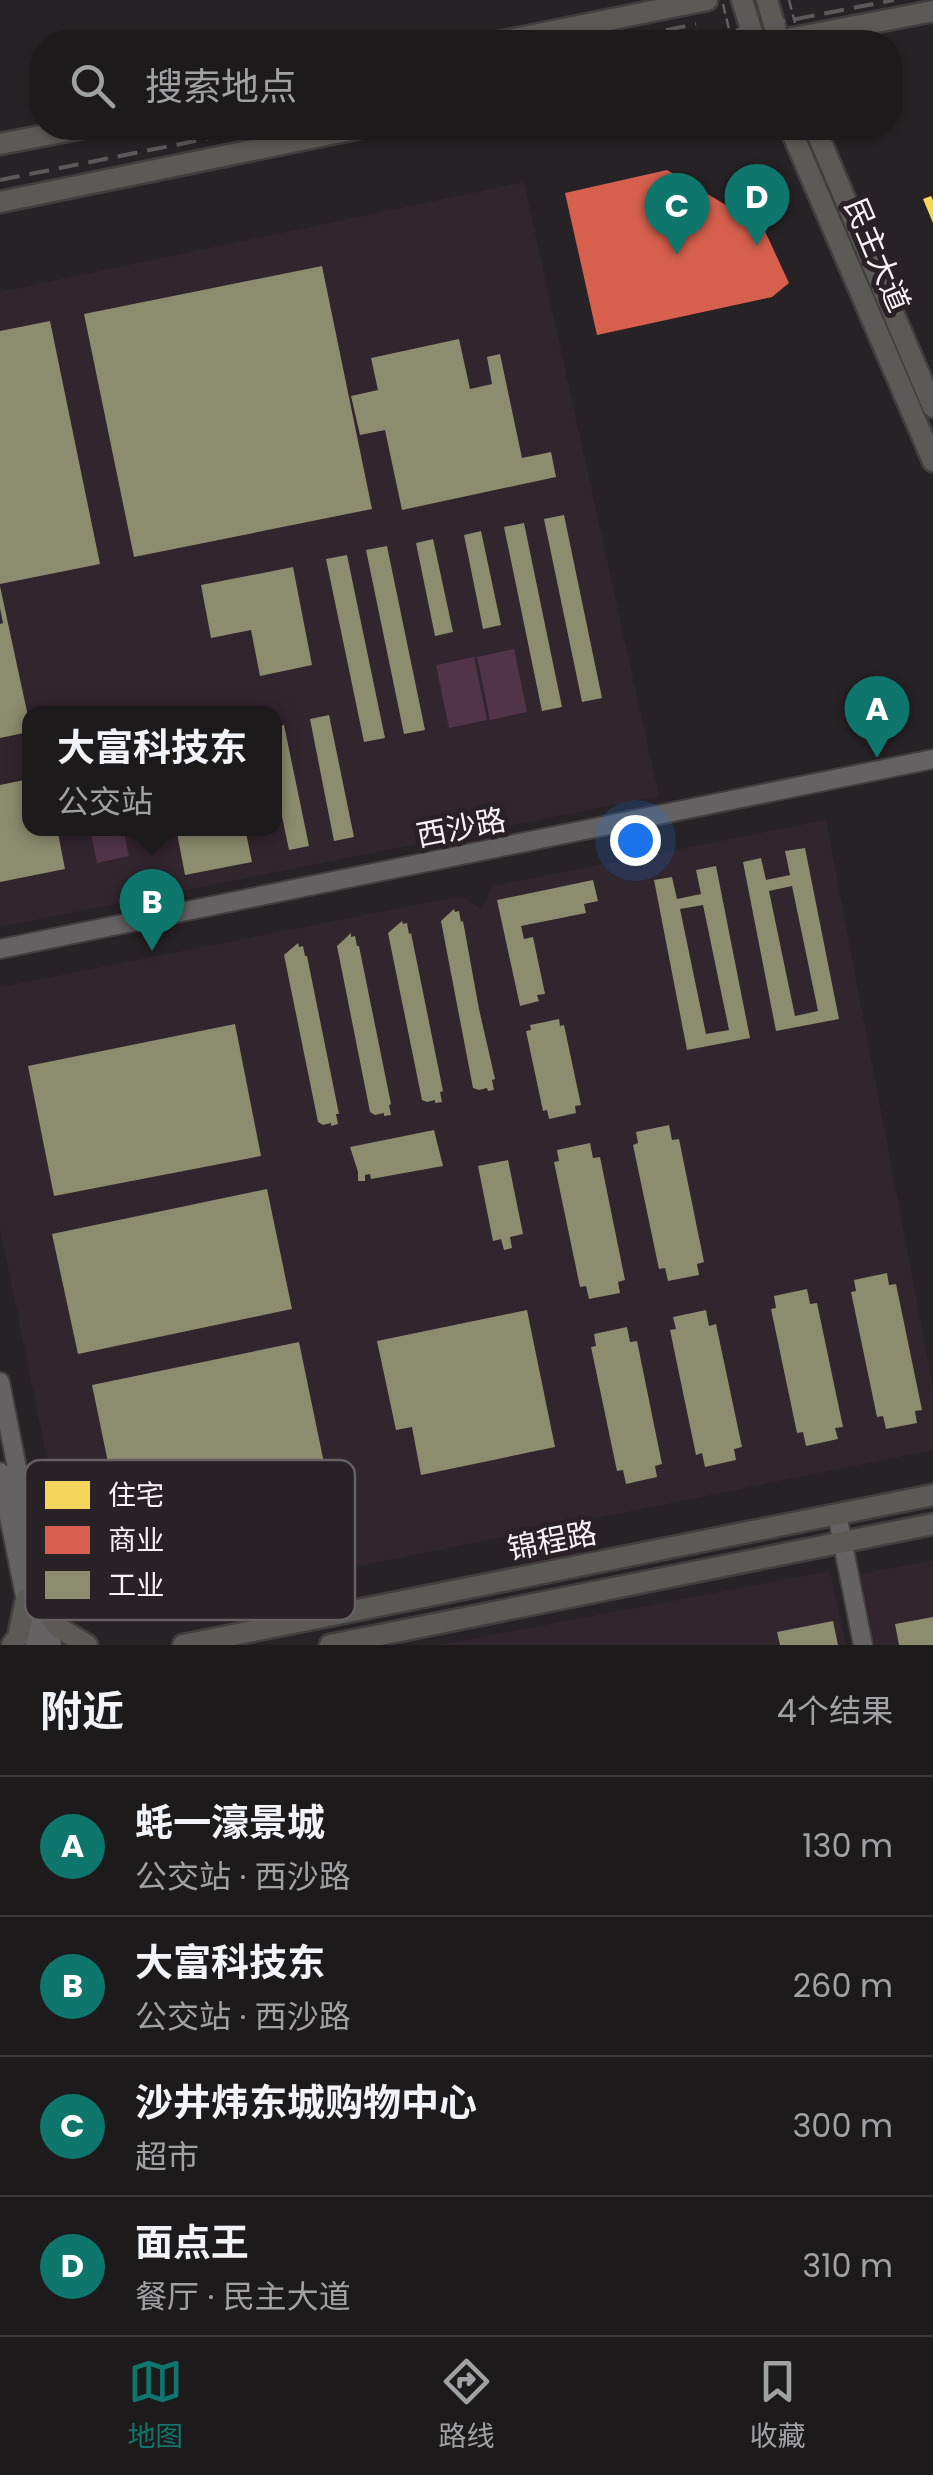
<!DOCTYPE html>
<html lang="zh">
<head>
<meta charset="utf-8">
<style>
	:root { --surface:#1d1a1c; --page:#252325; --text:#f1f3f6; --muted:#a0a1a3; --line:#3b383b; --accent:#0f766e }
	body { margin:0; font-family:Poppins,"Noto Sans SC",sans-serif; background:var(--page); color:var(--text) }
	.you { position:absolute; left:635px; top:840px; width:35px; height:35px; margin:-25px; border:8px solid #fff; border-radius:50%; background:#1a73e8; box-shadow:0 0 0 15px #1a73e833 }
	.badge { display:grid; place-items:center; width:65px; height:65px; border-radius:50%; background:var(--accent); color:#fff; font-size:32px; font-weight:700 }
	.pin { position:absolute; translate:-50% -82px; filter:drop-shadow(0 2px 5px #0008) }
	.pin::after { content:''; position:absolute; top:52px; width:35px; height:30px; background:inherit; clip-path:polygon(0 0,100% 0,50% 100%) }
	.popup { position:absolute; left:22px; top:706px; width:260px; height:130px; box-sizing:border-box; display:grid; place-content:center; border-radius:20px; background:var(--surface); filter:drop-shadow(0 2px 8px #0005); font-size:32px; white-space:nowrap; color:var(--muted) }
	.popup b { font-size:38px; color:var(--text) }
	.popup::after { content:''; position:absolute; left:50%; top:100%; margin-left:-20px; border:20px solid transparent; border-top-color:var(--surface) }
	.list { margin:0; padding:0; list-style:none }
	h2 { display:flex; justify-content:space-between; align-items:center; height:130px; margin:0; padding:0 40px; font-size:42px }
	h2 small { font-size:32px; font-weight:400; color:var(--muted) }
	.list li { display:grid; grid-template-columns:65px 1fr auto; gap:30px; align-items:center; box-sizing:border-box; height:140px; padding:0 40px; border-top:2px solid var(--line) }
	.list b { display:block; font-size:38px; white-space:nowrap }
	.list p { margin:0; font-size:32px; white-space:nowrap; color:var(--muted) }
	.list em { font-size:32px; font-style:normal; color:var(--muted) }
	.icon { flex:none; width:55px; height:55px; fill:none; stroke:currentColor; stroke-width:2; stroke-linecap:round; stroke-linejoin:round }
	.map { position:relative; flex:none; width:933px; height:1645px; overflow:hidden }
	.search { position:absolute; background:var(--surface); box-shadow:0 2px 8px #0004; left:30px; right:30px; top:30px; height:110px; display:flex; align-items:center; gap:25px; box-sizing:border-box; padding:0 35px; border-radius:40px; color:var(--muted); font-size:38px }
	.sheet { height:690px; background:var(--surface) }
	nav { display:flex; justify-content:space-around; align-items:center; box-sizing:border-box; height:140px; border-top:2px solid var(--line); background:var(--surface); font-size:28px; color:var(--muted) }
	nav a { display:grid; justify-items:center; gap:5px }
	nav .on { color:var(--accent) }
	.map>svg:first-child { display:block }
	.built { fill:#31252e; fill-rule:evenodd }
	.green { fill:#523448 }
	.homes { fill:#f6d55c }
	.shops { fill:#d6604d }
	.industry { fill:#8c8c6e; fill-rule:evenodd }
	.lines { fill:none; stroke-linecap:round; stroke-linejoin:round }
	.minor-casing { stroke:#423e40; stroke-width:22 }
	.major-casing { stroke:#423e40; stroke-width:25 }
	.path { stroke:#615e60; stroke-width:2.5; stroke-dasharray:10 5; stroke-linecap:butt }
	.minor { stroke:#646263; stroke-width:18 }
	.major { stroke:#5c5a56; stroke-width:20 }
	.rail { stroke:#5d595b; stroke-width:4; stroke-dasharray:20 10; stroke-linecap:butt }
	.labels { text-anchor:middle; stroke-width:10; stroke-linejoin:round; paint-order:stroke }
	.street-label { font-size:30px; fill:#f8f2f6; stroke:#282125 }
	.key { fill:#282125; stroke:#666064; stroke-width:2.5 }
	.key-label { font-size:28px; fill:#f8f2f6 }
</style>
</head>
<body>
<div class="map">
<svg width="933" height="1645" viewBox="0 0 933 1645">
	<rect width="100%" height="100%" fill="#272225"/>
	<path class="built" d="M 524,182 L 659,796 L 0,927 L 0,292 ZM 29,714 L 274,714 L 274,828 L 29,828 Z
		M 826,820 L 933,1386 L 933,1450 L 142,1610 L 68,1562 L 0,1229 L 0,987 L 461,896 L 481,909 L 493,886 Z
		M 933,1560 L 933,1645 L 875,1645 L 861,1574 Z
		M 830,1571 L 846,1645 L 439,1645 Z"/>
	<path class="green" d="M 514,649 L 527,712 L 490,720 L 477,657 Z
		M 474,657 L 487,720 L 449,728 L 436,665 Z
		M 90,829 L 123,829 L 129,856 L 97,863 Z"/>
	<path class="homes" d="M 931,196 L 933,200 L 933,223 L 923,199 Z"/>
	<path class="shops" d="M 667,170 L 763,227 L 789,283 L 772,297 L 597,335 L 565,193 Z"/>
	<path class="industry" d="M 322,266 L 372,509 L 134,557 L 84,314 Z
		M 50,321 L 100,564 L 0,584 L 0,331 Z
		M 459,339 L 470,389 L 492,384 L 487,357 L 500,354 L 522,458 L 551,452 L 556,477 L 402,510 L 385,430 L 360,435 L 351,396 L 378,390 L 371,358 Z
		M 564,515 L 602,698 L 582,702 L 544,519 Z
		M 524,523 L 562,707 L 542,711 L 504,527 Z
		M 481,531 L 501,625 L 483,629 L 464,535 Z
		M 433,539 L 453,632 L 435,636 L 416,543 Z
		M 387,546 L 425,730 L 404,734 L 366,550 Z
		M 347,555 L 385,738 L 364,742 L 326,559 Z
		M 293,567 L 312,665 L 260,676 L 251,630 L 211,638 L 201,585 Z
		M 0,586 L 29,721 L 29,732 L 0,738 L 0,624 L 3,623 L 0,608 Z
		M 329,715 L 354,837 L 334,841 L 310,719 Z
		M 284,725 L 309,846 L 289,850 L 274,778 L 274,727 Z
		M 29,779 L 29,828 L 57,828 L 65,869 L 0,882 L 0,785 Z
		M 176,828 L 198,828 L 199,836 L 221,832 L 221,828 L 245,828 L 252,862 L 185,875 Z
		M 805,848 L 839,1019 L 776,1031 L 743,862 L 761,858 L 766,880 L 790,875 L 785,851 ZM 792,886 L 818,1011 L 795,1016 L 769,891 Z
		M 716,866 L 750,1038 L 687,1050 L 654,880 L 672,877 L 677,899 L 701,894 L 696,870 ZM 703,905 L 729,1030 L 706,1034 L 680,909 Z
		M 593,880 L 598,901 L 584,904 L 586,913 L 521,926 L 524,939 L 533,937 L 545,994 L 537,995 L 539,1001 L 520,1006 L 497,900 Z
		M 454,909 L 455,912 L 459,911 L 461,922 L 463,921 L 479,1009 L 495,1079 L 492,1080 L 494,1090 L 488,1091 L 487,1088 L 479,1090 L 473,1088 L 441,921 Z
		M 402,921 L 403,924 L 407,923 L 409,934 L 411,933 L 443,1091 L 440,1092 L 442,1102 L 435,1103 L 435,1100 L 427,1102 L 422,1100 L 388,933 Z
		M 351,933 L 351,937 L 355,936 L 357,946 L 359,946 L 391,1104 L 389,1105 L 391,1115 L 384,1116 L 384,1113 L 375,1115 L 370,1112 L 337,946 Z
		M 298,943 L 299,947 L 303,946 L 305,956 L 307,956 L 339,1114 L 336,1114 L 338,1124 L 331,1126 L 331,1123 L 323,1125 L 318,1122 L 284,955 Z
		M 559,1019 L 560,1026 L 564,1025 L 581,1105 L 575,1106 L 576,1113 L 549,1119 L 547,1110 L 543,1111 L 526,1031 L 531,1030 L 530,1025 Z
		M 235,1024 L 261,1156 L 54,1196 L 28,1066 Z
		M 669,1125 L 672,1140 L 679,1139 L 704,1262 L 697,1264 L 699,1275 L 668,1281 L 665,1268 L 659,1269 L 633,1145 L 638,1143 L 636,1132 Z
		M 434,1130 L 443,1166 L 371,1179 L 370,1174 L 365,1175 L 365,1181 L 358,1181 L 358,1172 L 350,1147 Z
		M 590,1143 L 593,1158 L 600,1157 L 625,1280 L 618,1282 L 620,1293 L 589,1299 L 586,1286 L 580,1287 L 554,1162 L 559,1161 L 557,1150 Z
		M 508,1160 L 523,1234 L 510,1237 L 512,1248 L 504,1250 L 501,1239 L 493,1241 L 478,1166 Z
		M 267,1189 L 292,1309 L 78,1354 L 52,1234 Z
		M 887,1273 L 889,1285 L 896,1284 L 922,1410 L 915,1411 L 917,1423 L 886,1429 L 883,1416 L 877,1417 L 851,1292 L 856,1291 L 854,1280 Z
		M 807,1289 L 810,1304 L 817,1303 L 843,1427 L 835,1428 L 838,1439 L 806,1446 L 803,1432 L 797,1433 L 771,1309 L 776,1308 L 774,1296 Z
		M 527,1310 L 555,1447 L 421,1475 L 412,1427 L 396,1430 L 377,1341 Z
		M 706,1310 L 709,1326 L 716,1324 L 742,1447 L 734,1449 L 736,1460 L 705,1467 L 702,1453 L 696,1455 L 670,1330 L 676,1329 L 673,1317 Z
		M 627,1327 L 630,1342 L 637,1341 L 662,1464 L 655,1466 L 657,1477 L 626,1484 L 623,1470 L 617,1471 L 591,1347 L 596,1346 L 594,1334 Z
		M 299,1342 L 324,1463 L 117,1506 L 92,1385 Z
		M 191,1500 L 198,1532 L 180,1536 L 178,1530 L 119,1543 L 114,1518 Z
		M 933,1617 L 933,1645 L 899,1645 L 895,1624 Z
		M 833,1621 L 838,1645 L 780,1645 L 777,1632 Z"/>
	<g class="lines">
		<defs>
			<path id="minor" d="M 0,949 L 933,759
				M 0,1382 L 52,1645
				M 0,1472 L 35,1645
				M 837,1514 L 863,1645"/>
			<path id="major" d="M 742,0 L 755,42
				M 767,0 L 779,42
				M 499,42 L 707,0
				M 773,42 L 933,11
				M 790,128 L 933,461
				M 815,128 L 933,407
				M 0,144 L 83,128
				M 0,202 L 360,128
				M 47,1614 L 59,1628 L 87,1645
				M 12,1645 L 18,1637 L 26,1599
				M 183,1645 L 933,1495
				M 330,1645 L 933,1524"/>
		</defs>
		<use href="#minor" class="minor-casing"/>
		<use href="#major" class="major-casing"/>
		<path class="path" d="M 789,0 L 795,23
			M 723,4 L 732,42"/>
		<use href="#minor" class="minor"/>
		<use href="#major" class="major"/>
		<path class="rail" d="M 607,42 L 696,24
			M 677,42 L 894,0
			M 0,180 L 260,128"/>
	</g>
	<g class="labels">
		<g class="street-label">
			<text transform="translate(877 255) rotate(67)" y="10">民主大道</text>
			<text transform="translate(461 828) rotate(-11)" y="10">西沙路</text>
			<text transform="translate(552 1541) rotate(-11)" y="10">锦程路</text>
		</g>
	</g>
	<rect x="25" y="1460" width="330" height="160" rx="15" class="key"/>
	<rect x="45" y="1481" width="45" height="28" fill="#f6d55c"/>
	<rect x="45" y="1526" width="45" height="28" fill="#d6604d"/>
	<rect x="45" y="1571" width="45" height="28" fill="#8c8c6e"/>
	<g class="key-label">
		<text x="108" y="1505">住宅</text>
		<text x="108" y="1550">商业</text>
		<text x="108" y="1595">工业</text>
	</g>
</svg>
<div class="you"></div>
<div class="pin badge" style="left:877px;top:758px">A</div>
<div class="pin badge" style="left:152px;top:951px">B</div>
<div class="popup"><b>大富科技东</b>公交站</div>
<div class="pin badge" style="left:677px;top:255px">C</div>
<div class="pin badge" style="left:757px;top:246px">D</div>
<div class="search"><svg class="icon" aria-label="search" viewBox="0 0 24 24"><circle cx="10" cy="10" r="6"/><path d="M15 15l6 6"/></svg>搜索地点</div>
</div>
<section class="sheet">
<h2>附近<small>4个结果</small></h2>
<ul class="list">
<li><span class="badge">A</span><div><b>蚝一濠景城</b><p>公交站 · 西沙路</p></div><em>130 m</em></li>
<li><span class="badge">B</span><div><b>大富科技东</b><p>公交站 · 西沙路</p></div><em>260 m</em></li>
<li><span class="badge">C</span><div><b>沙井炜东城购物中心</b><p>超市</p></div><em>300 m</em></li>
<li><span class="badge">D</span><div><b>面点王</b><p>餐厅 · 民主大道</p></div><em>310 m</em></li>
</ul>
</section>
<nav>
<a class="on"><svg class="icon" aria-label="map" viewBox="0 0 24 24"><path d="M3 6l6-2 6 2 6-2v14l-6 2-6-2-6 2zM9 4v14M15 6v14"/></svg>地图</a>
<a><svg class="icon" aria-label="directions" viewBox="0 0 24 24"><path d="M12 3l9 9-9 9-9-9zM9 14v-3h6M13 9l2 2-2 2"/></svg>路线</a>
<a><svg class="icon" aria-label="saved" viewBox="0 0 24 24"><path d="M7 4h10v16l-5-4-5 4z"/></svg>收藏</a>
</nav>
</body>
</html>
